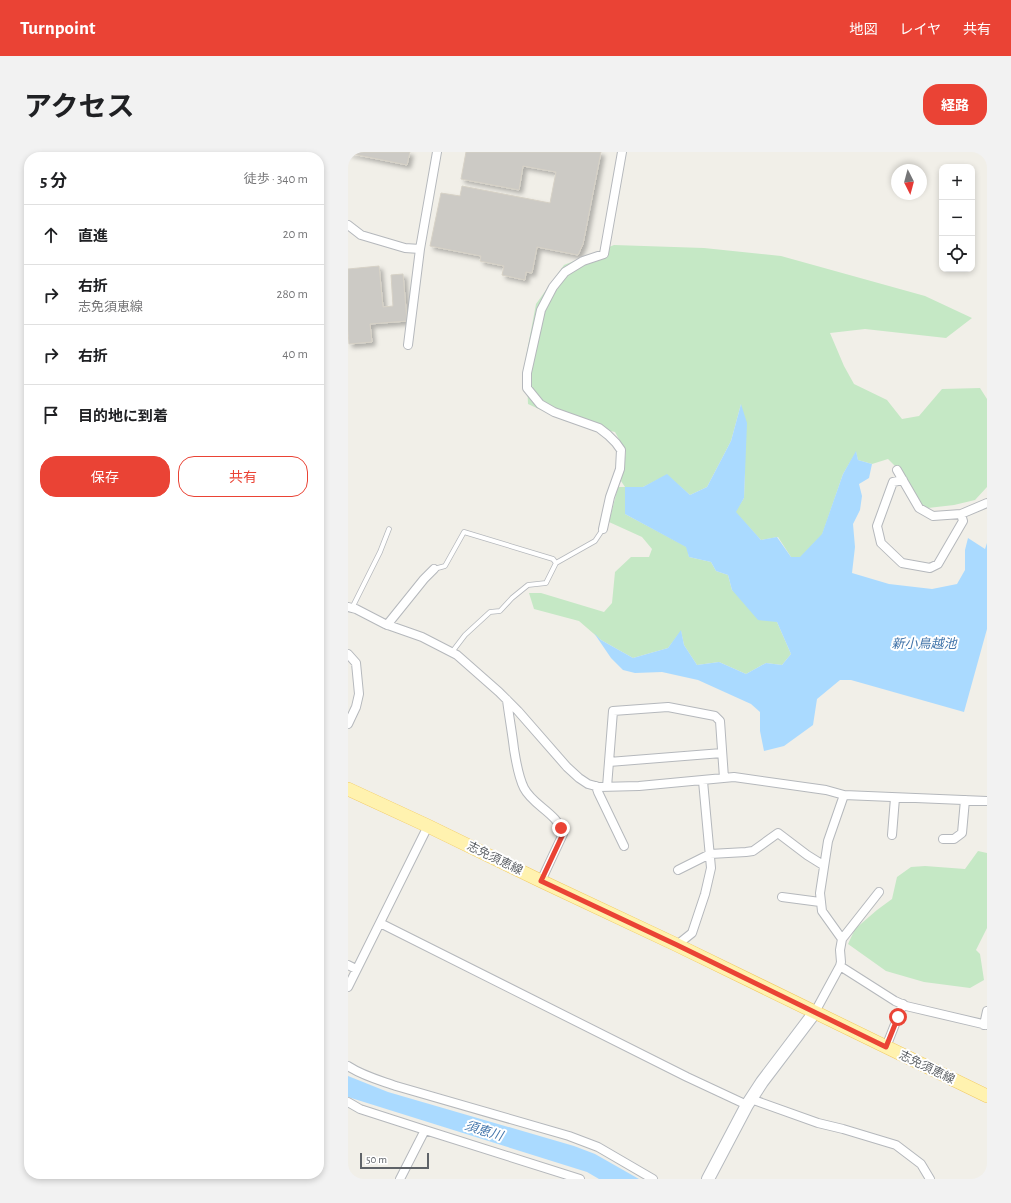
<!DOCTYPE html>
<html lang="ja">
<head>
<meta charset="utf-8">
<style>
	:root { --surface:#fff; --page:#f2f2f2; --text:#202124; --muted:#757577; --line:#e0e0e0; --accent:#ea4335 }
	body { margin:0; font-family:"Alegreya Sans","Noto Sans JP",sans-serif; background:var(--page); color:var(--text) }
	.controls { position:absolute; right:12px; top:12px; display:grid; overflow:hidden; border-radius:8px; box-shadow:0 2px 6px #0003 }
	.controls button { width:36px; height:36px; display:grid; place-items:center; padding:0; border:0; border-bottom:1px solid var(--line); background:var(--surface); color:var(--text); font:20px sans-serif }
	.compass { position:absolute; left:543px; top:12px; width:36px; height:36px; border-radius:50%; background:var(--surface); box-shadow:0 2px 6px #0003; rotate:174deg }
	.scale { position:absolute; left:12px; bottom:10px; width:69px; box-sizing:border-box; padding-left:4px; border:2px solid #5f6368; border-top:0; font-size:11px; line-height:14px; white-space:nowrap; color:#5f6368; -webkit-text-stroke:3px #fff; paint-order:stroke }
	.stop { position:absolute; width:12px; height:12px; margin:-9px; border:3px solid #ea4335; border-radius:50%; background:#fff }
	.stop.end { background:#ea4335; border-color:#fff; box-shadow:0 1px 4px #0008 }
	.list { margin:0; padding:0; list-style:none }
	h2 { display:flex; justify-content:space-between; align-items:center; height:52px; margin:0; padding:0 16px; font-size:17px }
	h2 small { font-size:13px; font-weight:400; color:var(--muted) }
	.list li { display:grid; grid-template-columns:26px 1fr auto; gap:12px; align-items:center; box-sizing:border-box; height:60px; padding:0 16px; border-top:1px solid var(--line) }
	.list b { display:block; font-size:15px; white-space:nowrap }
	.list p { margin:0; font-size:13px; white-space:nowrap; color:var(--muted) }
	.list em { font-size:13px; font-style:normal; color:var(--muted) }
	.actions { display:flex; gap:8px; padding:12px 16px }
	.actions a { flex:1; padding:9px 0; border:1px solid var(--accent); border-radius:16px; text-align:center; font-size:14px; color:var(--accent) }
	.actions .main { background:var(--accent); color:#fff }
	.icon { flex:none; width:22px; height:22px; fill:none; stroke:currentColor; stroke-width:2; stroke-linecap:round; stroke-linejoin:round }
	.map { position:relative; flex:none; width:639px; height:1027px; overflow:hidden; border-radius:16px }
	header { display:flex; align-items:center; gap:24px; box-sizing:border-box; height:56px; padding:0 20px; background:var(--accent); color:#fff }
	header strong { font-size:19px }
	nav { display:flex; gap:22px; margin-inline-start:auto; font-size:14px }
	.intro { display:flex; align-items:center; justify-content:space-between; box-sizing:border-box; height:96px; padding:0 24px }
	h1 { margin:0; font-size:28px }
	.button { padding:10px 18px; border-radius:16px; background:var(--accent); color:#fff; font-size:14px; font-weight:700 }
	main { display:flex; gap:24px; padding:0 24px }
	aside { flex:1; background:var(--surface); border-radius:16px; box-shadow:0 2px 6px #0003 }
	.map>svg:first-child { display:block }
	.green { fill:#c5e8c5 }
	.water { fill:#aadaff }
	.building { fill:#cccac5; stroke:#d6d1c6; filter:url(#shadow) }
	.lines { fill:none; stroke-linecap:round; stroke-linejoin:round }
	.lane-casing { stroke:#b5b8bc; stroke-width:5.5 }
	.street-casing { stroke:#b5b8bc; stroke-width:10 }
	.secondary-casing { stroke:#b6babf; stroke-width:14 }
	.primary-casing { stroke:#f2c960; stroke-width:14 }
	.lane { stroke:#fff; stroke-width:4 }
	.street { stroke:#fff; stroke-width:8 }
	.secondary { stroke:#fff; stroke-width:12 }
	.primary { stroke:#fff2af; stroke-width:13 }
	.route { stroke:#ea4335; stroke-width:5 }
	.labels { text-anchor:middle; stroke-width:4; stroke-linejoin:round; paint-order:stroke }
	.street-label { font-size:12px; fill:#5f6368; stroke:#fff }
	.water-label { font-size:13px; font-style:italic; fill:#4174aa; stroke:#fff }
</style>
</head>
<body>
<header>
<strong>Turnpoint</strong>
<nav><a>地図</a><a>レイヤ</a><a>共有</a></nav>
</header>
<div class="intro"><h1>アクセス</h1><a class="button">経路</a></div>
<main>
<aside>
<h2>5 分<small>徒歩 · 340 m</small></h2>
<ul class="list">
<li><svg class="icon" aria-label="ahead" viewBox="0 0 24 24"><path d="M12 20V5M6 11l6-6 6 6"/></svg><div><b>直進</b></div><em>20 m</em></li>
<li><svg class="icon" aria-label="right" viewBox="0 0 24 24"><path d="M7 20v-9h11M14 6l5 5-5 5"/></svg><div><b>右折</b><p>志免須恵線</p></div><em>280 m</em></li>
<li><svg class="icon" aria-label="right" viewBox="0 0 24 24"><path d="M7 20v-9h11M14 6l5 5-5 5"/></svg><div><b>右折</b></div><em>40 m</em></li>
<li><svg class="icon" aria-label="arrive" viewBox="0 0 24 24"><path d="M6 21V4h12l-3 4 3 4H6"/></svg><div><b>目的地に到着</b></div></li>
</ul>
<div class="actions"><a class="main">保存</a><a>共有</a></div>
</aside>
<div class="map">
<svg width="639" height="1027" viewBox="0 0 639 1027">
	<defs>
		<filter id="shadow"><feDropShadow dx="3.5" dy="3.5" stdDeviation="2" flood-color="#0004"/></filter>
	</defs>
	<rect width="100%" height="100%" fill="#f1efe8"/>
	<path class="green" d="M 266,93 L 356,96 L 433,104 L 577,144 L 624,166 L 598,186 L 517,177 L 482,181 L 496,214 L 506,232 L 539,248 L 554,267 L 571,264 L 594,237 L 632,236 L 639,247 L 639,335 L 627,348 L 606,353 L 580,356 L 569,350 L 558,325 L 540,307 L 524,312 L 510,308 L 508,300 L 495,322 L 474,383 L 452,406 L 443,405 L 430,385 L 413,388 L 387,360 L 396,346 L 397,316 L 393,252 L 383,289 L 359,335 L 342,343 L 319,323 L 295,335 L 277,335 L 277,362 L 339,395 L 341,405 L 363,410 L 368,419 L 380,423 L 384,438 L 429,470 L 443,502 L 434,513 L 418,511 L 398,522 L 371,510 L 349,513 L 336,493 L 333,479 L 320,496 L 285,506 L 253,488 L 231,469 L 186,457 L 181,441 L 193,441 L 256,460 L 264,451 L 267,420 L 283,405 L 301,405 L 304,397 L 294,385 L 261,370 L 270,335 L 277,335 L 273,329 L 278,300 L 267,280 L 217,269 L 180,252 L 178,205 L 188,152 L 216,113 Z
		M 630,699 L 639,701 L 639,776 L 628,798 L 632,802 L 636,828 L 622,836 L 576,830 L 538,819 L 500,792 L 507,777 L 529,758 L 544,747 L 549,725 L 563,715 L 577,714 L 617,717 Z"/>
	<path class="water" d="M 393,252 L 399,271 L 396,346 L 388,360 L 413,388 L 429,385 L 443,405 L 452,405 L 474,382 L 495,322 L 508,299 L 510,308 L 524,312 L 521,326 L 511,332 L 514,344 L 512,358 L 505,372 L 507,395 L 504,421 L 541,432 L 584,437 L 609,432 L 617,418 L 617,398 L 620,386 L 637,397 L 639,391 L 639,477 L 616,560 L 503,528 L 492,528 L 469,547 L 465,573 L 436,594 L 416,599 L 412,579 L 412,560 L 403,552 L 350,528 L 314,520 L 287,521 L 275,518 L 263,506 L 246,481 L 253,488 L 285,506 L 320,496 L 333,478 L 336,493 L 349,513 L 371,510 L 398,522 L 418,511 L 434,513 L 443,502 L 429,470 L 410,468 L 384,438 L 380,423 L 368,419 L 363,410 L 341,405 L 338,395 L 277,362 L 277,335 L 295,335 L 319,322 L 342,343 L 359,335 L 383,289 Z
		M 0,924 L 40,940 L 226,994 L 247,1002 L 291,1027 L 251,1027 L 239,1020 L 0,945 Z"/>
	<path class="building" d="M 0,0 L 62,0 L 59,13 L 0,1 Z
		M 118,0 L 253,0 L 235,92 L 230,103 L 189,95 L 184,121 L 178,120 L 177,128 L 154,123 L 156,114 L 132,109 L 133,104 L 82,94 L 93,41 L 112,44 L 114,34 L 202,51 L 208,20 L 175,14 L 171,38 L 113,27 Z
		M 31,114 L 35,155 L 45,154 L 43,123 L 55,122 L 59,169 L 22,172 L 24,190 L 1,192 L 0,179 L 0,117 Z"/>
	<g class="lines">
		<defs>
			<path id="lane" d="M 208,411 L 247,389 L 255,377
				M 86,417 L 97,414 L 116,380 L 205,407 L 208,411 L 198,431 L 180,433 L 164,446 L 152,459 L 142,460 L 117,483 L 104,500
				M 4,456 L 32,400 L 41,377"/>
			<path id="street" d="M 0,73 L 13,83 L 57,96 L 72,97 L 89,0
				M 60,193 L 72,97
				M 549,318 L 571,356 L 585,364 L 613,362 L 639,351
				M 555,328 L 545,330 L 529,374 L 533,391 L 554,411 L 582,416 L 590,412 L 615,369 L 613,362
				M 255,377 L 262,345 L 272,317 L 273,298 L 268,291 L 260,283 L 251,276 L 206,260 L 192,252 L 179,236 L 179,221 L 193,158 L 205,135 L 217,120 L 235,109 L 256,102 L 274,0
				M 0,455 L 8,457 L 37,472 L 74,485 L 109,503 L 151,540 L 170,559 L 219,615 L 231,626 L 240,632 L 251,635 L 291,634 L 386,625 L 478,638 L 496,643 L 639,649
				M 39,473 L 76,427 L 86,417
				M 0,502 L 8,511 L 11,542 L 8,555 L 0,572
				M 159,548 C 161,564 164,580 166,597 C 168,609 170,624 176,636 C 185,654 210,661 215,682 L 193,729
				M 261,610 L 374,601
				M 248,634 L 250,640 L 276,694
				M 259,635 L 265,559 L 320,555 L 367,564 L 372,569 L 376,626
				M 544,683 L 547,646
				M 595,687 L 606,687 L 614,681 L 617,648
				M 330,718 L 362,702 L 398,700 L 405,699 L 430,681 L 459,703 L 475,713
				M 434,745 L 472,750
				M 32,771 L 339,925 L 399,953
				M 494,787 L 531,740
				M 329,793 L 344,781 L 357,742 L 363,716 L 355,629
				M 0,813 L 8,817
				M 492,814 L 547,849 L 558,854 L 639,873
				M 0,835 L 80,674
				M 467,860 L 492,814 L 493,810 L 492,798 L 494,787 L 474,759 L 472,741 L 480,689 L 496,643
				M 636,873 L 639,859
				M 538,895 L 555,852
				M 0,914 C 15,924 31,928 48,934 L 221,984 L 250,995 L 305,1027
				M 403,947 L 470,971 L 495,977 L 548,993 L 573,1012 L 582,1027
				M 0,950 L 12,957 L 77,978 L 232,1027
				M 52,1027 L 77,978"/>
			<path id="secondary" d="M 360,1027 L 399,953 L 414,930 L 467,860"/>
			<path id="primary" d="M 0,637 L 80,674 L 193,729 L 329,793 L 639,944"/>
		</defs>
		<use href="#lane" class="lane-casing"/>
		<use href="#street" class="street-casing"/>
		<use href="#secondary" class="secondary-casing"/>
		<use href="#primary" class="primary-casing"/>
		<use href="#lane" class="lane"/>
		<use href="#street" class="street"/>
		<use href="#secondary" class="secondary"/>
		<use href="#primary" class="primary"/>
	</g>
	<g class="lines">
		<path class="route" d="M 213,676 L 215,682 L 193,729 L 329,793 L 538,895 L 550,865"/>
	</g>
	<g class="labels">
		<g class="street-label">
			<text transform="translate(147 706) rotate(26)" y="4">志免須恵線</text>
			<text transform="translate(579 915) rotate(26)" y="4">志免須恵線</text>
		</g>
		<g class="water-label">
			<text x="576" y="496">新小鳥越池</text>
			<text transform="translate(136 978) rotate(17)" y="5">須恵川</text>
		</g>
	</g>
</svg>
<div class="controls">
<button>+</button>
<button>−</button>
<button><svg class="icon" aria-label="locate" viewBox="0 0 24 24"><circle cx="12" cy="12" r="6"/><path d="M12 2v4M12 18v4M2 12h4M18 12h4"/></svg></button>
</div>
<svg class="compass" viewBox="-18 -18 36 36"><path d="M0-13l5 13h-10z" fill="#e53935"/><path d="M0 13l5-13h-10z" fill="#757577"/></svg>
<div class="scale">50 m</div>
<div class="stop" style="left:550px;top:865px"></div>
<div class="stop end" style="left:213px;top:676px"></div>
</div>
</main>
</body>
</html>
